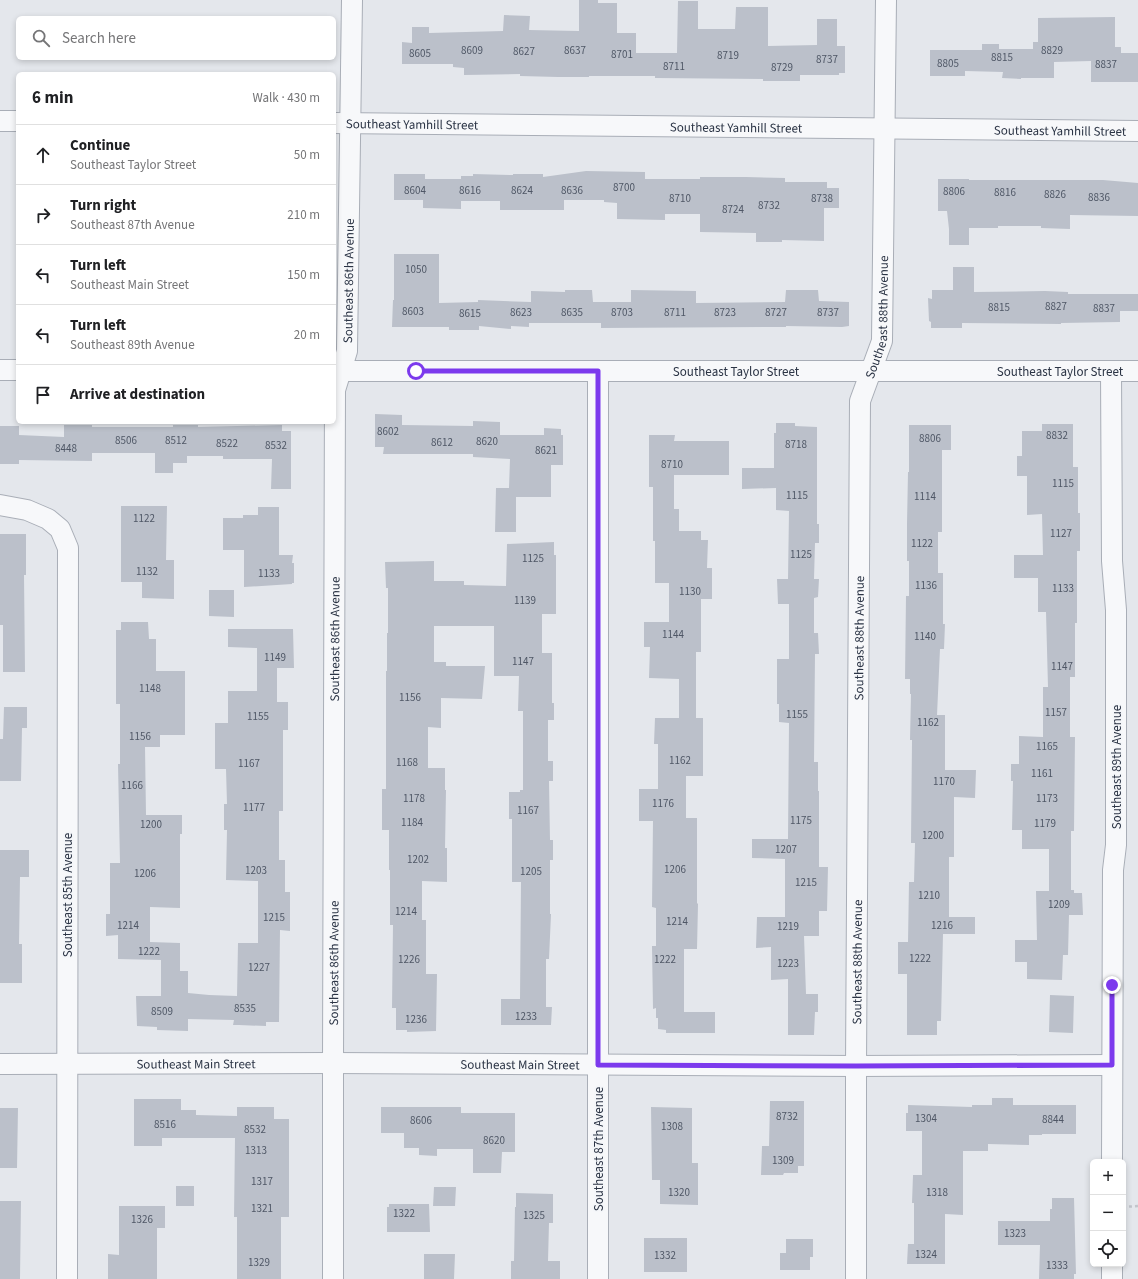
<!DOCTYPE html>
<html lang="en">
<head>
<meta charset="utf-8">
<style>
	:root { --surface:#fff; --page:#f2f2f2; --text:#202124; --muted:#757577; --line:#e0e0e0 }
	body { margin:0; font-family:"Source Sans 3",sans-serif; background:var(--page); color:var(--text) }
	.controls { position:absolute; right:12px; bottom:12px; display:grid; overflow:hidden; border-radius:6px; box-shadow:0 2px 6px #0003 }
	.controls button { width:36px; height:36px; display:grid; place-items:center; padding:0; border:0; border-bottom:1px solid var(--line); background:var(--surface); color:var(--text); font:20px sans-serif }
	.stop { position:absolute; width:12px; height:12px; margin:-9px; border:3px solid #7c3aed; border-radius:50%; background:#fff }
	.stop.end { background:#7c3aed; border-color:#fff; box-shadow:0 1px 4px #0008 }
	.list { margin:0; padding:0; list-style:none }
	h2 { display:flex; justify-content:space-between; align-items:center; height:52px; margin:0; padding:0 16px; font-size:17px }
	h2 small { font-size:13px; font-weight:400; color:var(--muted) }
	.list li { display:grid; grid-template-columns:26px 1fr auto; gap:12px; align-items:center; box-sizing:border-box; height:60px; padding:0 16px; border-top:1px solid var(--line) }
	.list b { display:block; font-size:15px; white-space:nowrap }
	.list p { margin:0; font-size:13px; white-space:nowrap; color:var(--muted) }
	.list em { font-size:13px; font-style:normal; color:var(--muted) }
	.icon { flex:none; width:22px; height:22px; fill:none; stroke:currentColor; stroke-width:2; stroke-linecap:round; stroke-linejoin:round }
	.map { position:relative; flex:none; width:1138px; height:1279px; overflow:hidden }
	.search { position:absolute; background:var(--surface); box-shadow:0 2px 6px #0003; left:16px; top:16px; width:320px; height:44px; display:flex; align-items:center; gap:10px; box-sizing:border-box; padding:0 14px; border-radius:6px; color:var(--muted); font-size:15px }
	.panel { position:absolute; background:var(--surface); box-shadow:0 2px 6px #0003; left:16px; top:72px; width:320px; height:352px; border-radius:6px }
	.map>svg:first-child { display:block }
	.building { fill:#bbc0ca }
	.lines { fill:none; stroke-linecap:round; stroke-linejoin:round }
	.minor-casing { stroke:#a9aeb7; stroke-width:22 }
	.path { stroke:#c2c5cb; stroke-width:2.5; stroke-dasharray:3 3; stroke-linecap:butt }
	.minor { stroke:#f7f8fa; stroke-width:20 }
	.route { stroke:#7c3aed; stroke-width:5 }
	.labels { text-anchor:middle; stroke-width:3.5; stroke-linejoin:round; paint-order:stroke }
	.number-label { font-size:11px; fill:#4f5766 }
	.street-label { font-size:13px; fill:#2b3445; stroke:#f4f6f9 }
</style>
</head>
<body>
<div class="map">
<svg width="1138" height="1279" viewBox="0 0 1138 1279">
	<rect width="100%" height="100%" fill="#e4e7ec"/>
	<path class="building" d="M 579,0 L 598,0 L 598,3 L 617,3 L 617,33 L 636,33 L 636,53 L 677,53 L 678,1 L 698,1 L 698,29 L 735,29 L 736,7 L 768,7 L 768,46 L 817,45 L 817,19 L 837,19 L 837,46 L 845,46 L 845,73 L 839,73 L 839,75 L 800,75 L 800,81 L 763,81 L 763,79 L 655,78 L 655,76 L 589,76 L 589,77 L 558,77 L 520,76 L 520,74 L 464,75 L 464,68 L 453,67 L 453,64 L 402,64 L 402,42 L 412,43 L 412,27 L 429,27 L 429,33 L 503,31 L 504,15 L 530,16 L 529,30 L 579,31 Z
		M 1115,17 L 1115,47 L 1121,47 L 1121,53 L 1138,53 L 1138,82 L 1091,82 L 1091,61 L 1054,62 L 1054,78 L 1021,78 L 1021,79 L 1002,78 L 1003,72 L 965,71 L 965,76 L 930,76 L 930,50 L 982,50 L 982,44 L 999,44 L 999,49 L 1033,49 L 1033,42 L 1038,42 L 1038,18 Z
		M 586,171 L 645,172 L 645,179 L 700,179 L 700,177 L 746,177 L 785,178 L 785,182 L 827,182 L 827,188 L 839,188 L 839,208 L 824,208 L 824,241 L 782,240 L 782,242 L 756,242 L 756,233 L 700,232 L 700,214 L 665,214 L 665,220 L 617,219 L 617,203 L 604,202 L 604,200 L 564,200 L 564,210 L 500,210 L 500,201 L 461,201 L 461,209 L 423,208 L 423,200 L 394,200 L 394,174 L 425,174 L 425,179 L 461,179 L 461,176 L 473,176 L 473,174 L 513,175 L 513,174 L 543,174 L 543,177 Z
		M 938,179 L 969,179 L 969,180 L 1103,180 L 1138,183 L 1138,216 L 1070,215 L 1070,229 L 1041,228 L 1041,226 L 998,226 L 998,228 L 969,228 L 969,245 L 949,245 L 949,229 L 947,211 L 938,211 Z
		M 394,254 L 439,254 L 439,303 L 478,302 L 478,300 L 531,302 L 531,291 L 565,292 L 565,290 L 592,290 L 593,302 L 631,302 L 631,290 L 696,291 L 696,303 L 785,302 L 786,290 L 818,290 L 819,301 L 849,302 L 849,326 L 842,327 L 786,326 L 786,327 L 774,327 L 601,328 L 601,323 L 529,323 L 529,327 L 511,326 L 511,329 L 479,326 L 479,330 L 449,330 L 449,327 L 392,327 L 393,300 L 394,300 Z
		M 953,267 L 974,267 L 974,292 L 1045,291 L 1068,292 L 1068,294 L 1138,294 L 1138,311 L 1120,311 L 1120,322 L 1061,323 L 1061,324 L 962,323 L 962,328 L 931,328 L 931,322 L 929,321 L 928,298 L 932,299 L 932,290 L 953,290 Z
		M 375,414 L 402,415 L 402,425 L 473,426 L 473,421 L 500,422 L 500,435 L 544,435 L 544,428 L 561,429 L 561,435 L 563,435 L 563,465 L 551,465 L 551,497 L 516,497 L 516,532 L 495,532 L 496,488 L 509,488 L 510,459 L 473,457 L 473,454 L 383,454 L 384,447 L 375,447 Z
		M 776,423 L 795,423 L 795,426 L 817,427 L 817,524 L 819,524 L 819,543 L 815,543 L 814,579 L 819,579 L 818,597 L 814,598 L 814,633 L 818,633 L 819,654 L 815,654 L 814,762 L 818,762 L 818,791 L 819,791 L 819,867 L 828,867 L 827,911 L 819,911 L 819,936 L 804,936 L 806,994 L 818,994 L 818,1012 L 815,1012 L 814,1035 L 788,1035 L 788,979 L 771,980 L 771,947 L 756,948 L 757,917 L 785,917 L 785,859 L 752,858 L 752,839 L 788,839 L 789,723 L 779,722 L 779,704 L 777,704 L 777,659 L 789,659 L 789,604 L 778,604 L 777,579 L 788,579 L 789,511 L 776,510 L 776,488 L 742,489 L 742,468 L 774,468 L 774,433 L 776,433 Z
		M 1042,424 L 1073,424 L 1073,467 L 1078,467 L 1078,513 L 1080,513 L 1080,551 L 1077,551 L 1077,623 L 1075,623 L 1075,677 L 1070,677 L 1070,737 L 1075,737 L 1074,831 L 1071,831 L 1071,890 L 1074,890 L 1074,893 L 1082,893 L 1083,915 L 1069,915 L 1068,955 L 1063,955 L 1062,980 L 1027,979 L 1027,962 L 1015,962 L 1015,940 L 1037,940 L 1036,891 L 1049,891 L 1049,849 L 1022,849 L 1022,830 L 1012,830 L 1013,781 L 1011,781 L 1011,764 L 1019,764 L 1019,736 L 1043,737 L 1043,687 L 1048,687 L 1046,612 L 1038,612 L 1038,578 L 1014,578 L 1014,555 L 1043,555 L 1042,514 L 1027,515 L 1027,476 L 1017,476 L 1017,456 L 1022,456 L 1022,431 L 1042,431 Z
		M 64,425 L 92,425 L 92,427 L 173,427 L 173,425 L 198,425 L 198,427 L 282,425 L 282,431 L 291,431 L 291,489 L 271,489 L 272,459 L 223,459 L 223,456 L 187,456 L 187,463 L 173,463 L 173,473 L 155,473 L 155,453 L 92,453 L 92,461 L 19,460 L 19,464 L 0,464 L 0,426 L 19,426 L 19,435 L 64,437 Z
		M 909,425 L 951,425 L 951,450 L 942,450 L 942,532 L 938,532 L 938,573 L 943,573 L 943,624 L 945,624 L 944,649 L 940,649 L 937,715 L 945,715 L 945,770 L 976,770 L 975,798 L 954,797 L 954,857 L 949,857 L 949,917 L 975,917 L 975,934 L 943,934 L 941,1021 L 937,1021 L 937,1035 L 907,1035 L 907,974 L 898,974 L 898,942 L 908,942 L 909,882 L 914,882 L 915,843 L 911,843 L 912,740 L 910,740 L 911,694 L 910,694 L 910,679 L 905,679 L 906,596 L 909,596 L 909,561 L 907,561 L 907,524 L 908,472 L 909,472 Z
		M 649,435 L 675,435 L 674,441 L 729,441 L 729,475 L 674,475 L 674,509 L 679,509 L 679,531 L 701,531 L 701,540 L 708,540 L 707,568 L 712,568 L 712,599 L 701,599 L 701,652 L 696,652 L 696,718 L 703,718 L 703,776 L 686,776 L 686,818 L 697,818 L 697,903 L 698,904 L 697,949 L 684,949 L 684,1012 L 715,1012 L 715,1033 L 666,1033 L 666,1030 L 658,1029 L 658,1018 L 656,1018 L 656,1008 L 653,1009 L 652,946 L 656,946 L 656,908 L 652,907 L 653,821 L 639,821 L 639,789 L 658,789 L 658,744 L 654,744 L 655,718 L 679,718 L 679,679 L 649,678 L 650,647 L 644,647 L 644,622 L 669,622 L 669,583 L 655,583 L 655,541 L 653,541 L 653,487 L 649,487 Z
		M 121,506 L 167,506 L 166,560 L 174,560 L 174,599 L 142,598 L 142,582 L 121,582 Z
		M 258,507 L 279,507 L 279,555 L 293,555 L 292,563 L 294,563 L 294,583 L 292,583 L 292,584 L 244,587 L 244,550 L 223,550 L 223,518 L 243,518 L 243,515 L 258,515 Z
		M 0,534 L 26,534 L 26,575 L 24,575 L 25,672 L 3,672 L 3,625 L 0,625 Z
		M 554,542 L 554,555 L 556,555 L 556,614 L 542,614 L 542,653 L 552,653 L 552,703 L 554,703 L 554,720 L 548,720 L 548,761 L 553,761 L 553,781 L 549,781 L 550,840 L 553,840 L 553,860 L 550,860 L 550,914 L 551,914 L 549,959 L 546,959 L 546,1007 L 552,1007 L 551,1025 L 501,1025 L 501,999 L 520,999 L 521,882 L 512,882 L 512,819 L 509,819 L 509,792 L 520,792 L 520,790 L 523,790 L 523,711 L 518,711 L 519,676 L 494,676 L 494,626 L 434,626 L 434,662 L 446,662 L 446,666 L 485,666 L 482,699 L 441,698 L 441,728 L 428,727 L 428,768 L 445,768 L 445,790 L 446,790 L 445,848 L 447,848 L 447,882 L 422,881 L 422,920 L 426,920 L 426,974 L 437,974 L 436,1031 L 407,1032 L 407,1030 L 396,1030 L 396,1008 L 392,1008 L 393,925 L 390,925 L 390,870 L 389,870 L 389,830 L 382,830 L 382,789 L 386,789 L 386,671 L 387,671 L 387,633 L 388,633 L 388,588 L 386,588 L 385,562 L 434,561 L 434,581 L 464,581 L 464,585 L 506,586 L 507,544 Z
		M 209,590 L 234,590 L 234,617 L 209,616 Z
		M 121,622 L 148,622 L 149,639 L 156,639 L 156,671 L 185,671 L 185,735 L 160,735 L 160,747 L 145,747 L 146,815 L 182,815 L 182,834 L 180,834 L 180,908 L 150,907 L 150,942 L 180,943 L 180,971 L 188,971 L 188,993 L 209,995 L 237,996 L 238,943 L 258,943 L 258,881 L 226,880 L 227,830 L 224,830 L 224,804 L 227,804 L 226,769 L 215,769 L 215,723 L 228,723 L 228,691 L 257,691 L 257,648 L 228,647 L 228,629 L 293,629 L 294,668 L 277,668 L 277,702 L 288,702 L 288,730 L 283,730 L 283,811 L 279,811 L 279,860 L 285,860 L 285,892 L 290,892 L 290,931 L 280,930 L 279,1022 L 266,1022 L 266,1026 L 239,1025 L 233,1025 L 234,1020 L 188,1019 L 188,1031 L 157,1030 L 157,1027 L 137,1026 L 136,996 L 161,996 L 161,960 L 118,959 L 118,935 L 106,936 L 106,914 L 110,914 L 110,863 L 120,863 L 118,764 L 120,764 L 120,704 L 116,704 L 116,630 L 121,630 Z
		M 4,707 L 27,707 L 27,728 L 22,728 L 21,781 L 0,781 L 0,739 L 3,739 Z
		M 0,850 L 29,850 L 29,877 L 20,877 L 19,944 L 22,944 L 22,983 L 0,983 Z
		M 1050,995 L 1074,996 L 1073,1033 L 1049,1032 Z
		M 992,1098 L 1013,1098 L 1013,1105 L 1076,1105 L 1076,1134 L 1042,1134 L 1042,1135 L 1029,1135 L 1029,1145 L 988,1144 L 988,1151 L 963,1151 L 963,1215 L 945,1214 L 945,1264 L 907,1264 L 908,1244 L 914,1244 L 914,1203 L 912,1203 L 913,1175 L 922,1175 L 922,1131 L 906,1131 L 906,1113 L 908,1113 L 908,1105 L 972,1107 L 972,1105 L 992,1105 Z
		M 134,1099 L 181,1099 L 181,1110 L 196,1110 L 196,1115 L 237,1116 L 237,1107 L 274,1107 L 274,1119 L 289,1119 L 289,1217 L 281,1217 L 281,1279 L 237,1279 L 237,1217 L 234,1217 L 235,1138 L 162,1138 L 162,1146 L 134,1146 Z
		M 770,1101 L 804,1101 L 804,1166 L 798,1166 L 798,1173 L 784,1173 L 783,1175 L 761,1175 L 762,1146 L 769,1146 Z
		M 381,1107 L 461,1107 L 461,1113 L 515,1113 L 515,1152 L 502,1152 L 501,1173 L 473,1173 L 473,1149 L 437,1149 L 437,1156 L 419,1155 L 419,1148 L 404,1148 L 404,1133 L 381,1133 Z
		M 651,1107 L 692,1108 L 692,1163 L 698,1163 L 698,1205 L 660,1204 L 660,1180 L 652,1180 Z
		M 0,1108 L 18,1108 L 17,1168 L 0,1168 Z
		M 176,1186 L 194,1186 L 194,1206 L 176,1206 Z
		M 434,1187 L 456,1187 L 455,1206 L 433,1206 Z
		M 516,1193 L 553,1194 L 553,1223 L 549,1223 L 548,1261 L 560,1261 L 560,1279 L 511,1279 L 511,1261 L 514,1261 L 515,1207 L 516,1207 Z
		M 1052,1198 L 1074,1198 L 1076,1274 L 1074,1274 L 1074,1279 L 1039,1279 L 1040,1245 L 998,1245 L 998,1221 L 1050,1221 L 1050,1209 L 1052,1209 Z
		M 0,1201 L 21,1201 L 20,1279 L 0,1279 Z
		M 389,1204 L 429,1204 L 430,1232 L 387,1232 L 387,1207 L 389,1207 Z
		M 119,1206 L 165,1206 L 165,1228 L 157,1228 L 157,1279 L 108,1279 L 108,1254 L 119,1255 Z
		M 644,1238 L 687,1238 L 687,1272 L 644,1272 Z
		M 786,1239 L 813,1239 L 813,1257 L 810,1257 L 810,1270 L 780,1270 L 780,1253 L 786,1253 Z
		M 424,1254 L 455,1254 L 454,1279 L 424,1279 Z"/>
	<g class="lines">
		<defs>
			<g id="minor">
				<path d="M 0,121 L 18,121"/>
				<path id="s1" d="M 334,123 L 1138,131"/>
				<path d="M 0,370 L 18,370"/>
				<path id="s2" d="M 334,371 L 1138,371"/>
				<path d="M 1111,371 L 1112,561 L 1116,610 L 1116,845 L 1113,870 L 1112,1162"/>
				<path d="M 0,505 L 27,510 L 48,519 L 60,529 L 68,548 L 67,1279"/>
				<path id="s3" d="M 0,1064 L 333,1063 L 856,1066 L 1112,1065"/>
				<path id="s4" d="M 333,1279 L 333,1063 L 335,390 L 347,351 L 352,0"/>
				<path d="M 598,1279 L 598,371"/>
				<path id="s5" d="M 856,1279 L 856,1066 L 860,401 L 882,341 L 886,0"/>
				<path d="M 1112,1279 L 1112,1264"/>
			</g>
		</defs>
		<use href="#minor" class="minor-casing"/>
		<path class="path" d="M 1123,1207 L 1138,1206"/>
		<use href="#minor" class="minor"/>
	</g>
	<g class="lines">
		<path class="route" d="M 416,371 L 598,371 L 598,1065 L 856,1066 L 1112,1065 L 1112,985"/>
	</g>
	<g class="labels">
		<g class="number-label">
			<text x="472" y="54">8609</text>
			<text x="575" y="54">8637</text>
			<text x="1052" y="54">8829</text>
			<text x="524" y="55">8627</text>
			<text x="420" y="57">8605</text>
			<text x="622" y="58">8701</text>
			<text x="728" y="59">8719</text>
			<text x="1002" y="61">8815</text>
			<text x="827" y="63">8737</text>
			<text x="948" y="67">8805</text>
			<text x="1106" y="68">8837</text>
			<text x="674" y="70">8711</text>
			<text x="782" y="71">8729</text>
			<text x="624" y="191">8700</text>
			<text x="415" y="194">8604</text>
			<text x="470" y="194">8616</text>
			<text x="522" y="194">8624</text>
			<text x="572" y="194">8636</text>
			<text x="954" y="195">8806</text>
			<text x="1005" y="196">8816</text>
			<text x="1055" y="198">8826</text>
			<text x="1099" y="201">8836</text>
			<text x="680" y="202">8710</text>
			<text x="822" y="202">8738</text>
			<text x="769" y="209">8732</text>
			<text x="733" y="213">8724</text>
			<text x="416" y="273">1050</text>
			<text x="1056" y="310">8827</text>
			<text x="999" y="311">8815</text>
			<text x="1104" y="312">8837</text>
			<text x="413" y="315">8603</text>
			<text x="521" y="316">8623</text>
			<text x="572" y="316">8635</text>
			<text x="622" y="316">8703</text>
			<text x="675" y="316">8711</text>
			<text x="725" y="316">8723</text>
			<text x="776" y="316">8727</text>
			<text x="828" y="316">8737</text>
			<text x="470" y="317">8615</text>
			<text x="388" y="435">8602</text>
			<text x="1057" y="439">8832</text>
			<text x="930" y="442">8806</text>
			<text x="126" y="444">8506</text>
			<text x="176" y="444">8512</text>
			<text x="487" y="445">8620</text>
			<text x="442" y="446">8612</text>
			<text x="227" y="447">8522</text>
			<text x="796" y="448">8718</text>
			<text x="276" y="449">8532</text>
			<text x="66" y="452">8448</text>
			<text x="546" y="454">8621</text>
			<text x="672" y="468">8710</text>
			<text x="1063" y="487">1115</text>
			<text x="797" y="499">1115</text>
			<text x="925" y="500">1114</text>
			<text x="144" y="522">1122</text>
			<text x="1061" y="537">1127</text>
			<text x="922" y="547">1122</text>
			<text x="801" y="558">1125</text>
			<text x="533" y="562">1125</text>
			<text x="147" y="575">1132</text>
			<text x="269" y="577">1133</text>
			<text x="926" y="589">1136</text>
			<text x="1063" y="592">1133</text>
			<text x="690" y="595">1130</text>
			<text x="525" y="604">1139</text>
			<text x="673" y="638">1144</text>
			<text x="925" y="640">1140</text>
			<text x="275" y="661">1149</text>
			<text x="523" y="665">1147</text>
			<text x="1062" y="670">1147</text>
			<text x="150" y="692">1148</text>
			<text x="410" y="701">1156</text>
			<text x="1056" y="716">1157</text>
			<text x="797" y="718">1155</text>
			<text x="258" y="720">1155</text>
			<text x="928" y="726">1162</text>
			<text x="140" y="740">1156</text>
			<text x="1047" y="750">1165</text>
			<text x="680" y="764">1162</text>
			<text x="407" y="766">1168</text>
			<text x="249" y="767">1167</text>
			<text x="1042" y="777">1161</text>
			<text x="944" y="785">1170</text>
			<text x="132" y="789">1166</text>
			<text x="414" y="802">1178</text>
			<text x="1047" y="802">1173</text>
			<text x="663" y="807">1176</text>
			<text x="254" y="811">1177</text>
			<text x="528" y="814">1167</text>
			<text x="801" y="824">1175</text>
			<text x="412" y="826">1184</text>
			<text x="1045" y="827">1179</text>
			<text x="151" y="828">1200</text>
			<text x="933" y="839">1200</text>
			<text x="786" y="853">1207</text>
			<text x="418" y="863">1202</text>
			<text x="675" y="873">1206</text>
			<text x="256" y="874">1203</text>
			<text x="531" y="875">1205</text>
			<text x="145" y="877">1206</text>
			<text x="806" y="886">1215</text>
			<text x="929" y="899">1210</text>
			<text x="1059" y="908">1209</text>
			<text x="406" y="915">1214</text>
			<text x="274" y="921">1215</text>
			<text x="677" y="925">1214</text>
			<text x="128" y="929">1214</text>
			<text x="942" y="929">1216</text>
			<text x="788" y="930">1219</text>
			<text x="149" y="955">1222</text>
			<text x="920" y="962">1222</text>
			<text x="409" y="963">1226</text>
			<text x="665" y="963">1222</text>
			<text x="788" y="967">1223</text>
			<text x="259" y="971">1227</text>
			<text x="245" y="1012">8535</text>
			<text x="162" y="1015">8509</text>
			<text x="526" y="1020">1233</text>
			<text x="416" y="1023">1236</text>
			<text x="787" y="1120">8732</text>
			<text x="926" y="1122">1304</text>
			<text x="1053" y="1123">8844</text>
			<text x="421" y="1124">8606</text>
			<text x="165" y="1128">8516</text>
			<text x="672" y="1130">1308</text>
			<text x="255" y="1133">8532</text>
			<text x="494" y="1144">8620</text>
			<text x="256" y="1154">1313</text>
			<text x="783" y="1164">1309</text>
			<text x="262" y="1185">1317</text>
			<text x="679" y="1196">1320</text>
			<text x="937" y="1196">1318</text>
			<text x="262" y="1212">1321</text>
			<text x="404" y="1217">1322</text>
			<text x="534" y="1219">1325</text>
			<text x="142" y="1223">1326</text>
			<text x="1015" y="1237">1323</text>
			<text x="926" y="1258">1324</text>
			<text x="665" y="1259">1332</text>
			<text x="259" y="1266">1329</text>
			<text x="1057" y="1269">1333</text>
		</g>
		<g class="street-label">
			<text dy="5" stroke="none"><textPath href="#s1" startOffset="78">Southeast Yamhill Street</textPath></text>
			<text dy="5" stroke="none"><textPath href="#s1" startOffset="402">Southeast Yamhill Street</textPath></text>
			<text dy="5" stroke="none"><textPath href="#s1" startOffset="726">Southeast Yamhill Street</textPath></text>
			<text dy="5" stroke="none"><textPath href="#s4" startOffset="1000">Southeast 86th Avenue</textPath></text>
			<text dy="5" stroke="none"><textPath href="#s5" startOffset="965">Southeast 88th Avenue</textPath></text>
			<text dy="5" stroke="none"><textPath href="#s2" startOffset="402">Southeast Taylor Street</textPath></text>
			<text dy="5" stroke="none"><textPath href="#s2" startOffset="726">Southeast Taylor Street</textPath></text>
			<text dy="5" stroke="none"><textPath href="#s5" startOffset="641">Southeast 88th Avenue</textPath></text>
			<text dy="5" stroke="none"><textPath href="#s4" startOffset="640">Southeast 86th Avenue</textPath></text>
			<text transform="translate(1116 767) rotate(-90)" y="5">Southeast 89th Avenue</text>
			<text transform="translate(67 895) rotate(-90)" y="5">Southeast 85th Avenue</text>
			<text dy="5" stroke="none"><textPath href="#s5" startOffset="317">Southeast 88th Avenue</textPath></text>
			<text dy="5" stroke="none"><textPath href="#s4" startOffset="316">Southeast 86th Avenue</textPath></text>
			<text dy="5" stroke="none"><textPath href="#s3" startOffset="196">Southeast Main Street</textPath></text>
			<text dy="5" stroke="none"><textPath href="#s3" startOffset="520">Southeast Main Street</textPath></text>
			<text transform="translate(598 1149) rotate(-90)" y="5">Southeast 87th Avenue</text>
		</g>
	</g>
</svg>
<div class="controls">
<button>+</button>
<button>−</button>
<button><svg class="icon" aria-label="locate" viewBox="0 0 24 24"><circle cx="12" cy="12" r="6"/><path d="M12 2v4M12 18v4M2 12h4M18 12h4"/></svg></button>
</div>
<div class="stop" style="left:416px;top:371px"></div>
<div class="stop end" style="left:1112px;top:985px"></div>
<div class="search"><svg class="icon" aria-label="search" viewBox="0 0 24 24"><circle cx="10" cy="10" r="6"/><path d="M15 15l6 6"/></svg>Search here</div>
<section class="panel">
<h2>6 min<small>Walk · 430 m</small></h2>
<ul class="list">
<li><svg class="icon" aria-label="ahead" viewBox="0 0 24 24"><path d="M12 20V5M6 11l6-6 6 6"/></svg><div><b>Continue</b><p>Southeast Taylor Street</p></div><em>50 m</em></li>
<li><svg class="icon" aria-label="right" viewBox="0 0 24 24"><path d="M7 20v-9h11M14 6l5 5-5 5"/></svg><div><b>Turn right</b><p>Southeast 87th Avenue</p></div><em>210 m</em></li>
<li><svg class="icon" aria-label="left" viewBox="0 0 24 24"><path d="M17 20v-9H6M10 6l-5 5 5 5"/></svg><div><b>Turn left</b><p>Southeast Main Street</p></div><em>150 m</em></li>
<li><svg class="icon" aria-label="left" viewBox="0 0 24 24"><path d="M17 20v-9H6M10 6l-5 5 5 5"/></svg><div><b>Turn left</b><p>Southeast 89th Avenue</p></div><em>20 m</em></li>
<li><svg class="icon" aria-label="arrive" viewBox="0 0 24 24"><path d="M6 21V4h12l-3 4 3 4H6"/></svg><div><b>Arrive at destination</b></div></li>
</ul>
</section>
</div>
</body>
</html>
